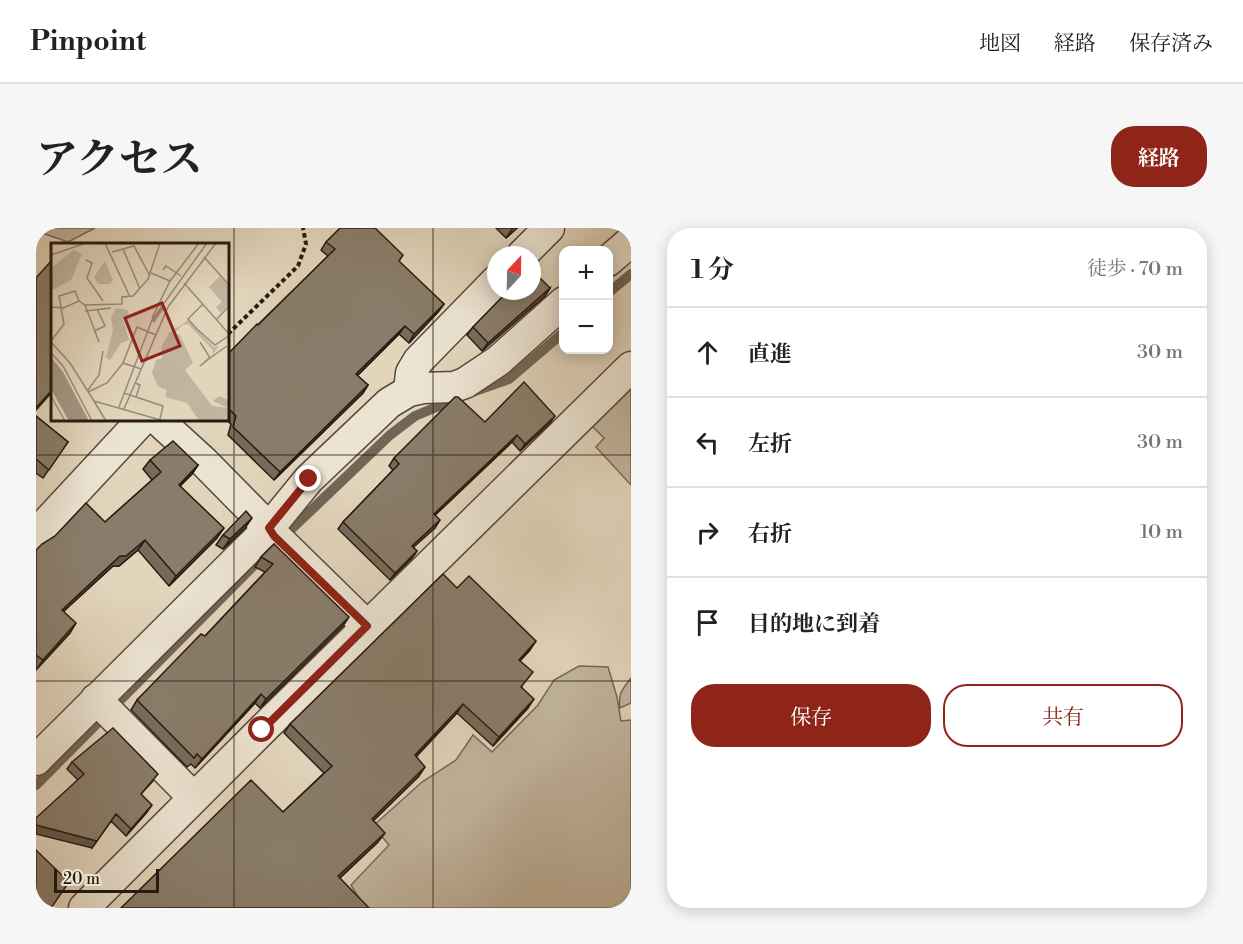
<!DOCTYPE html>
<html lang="ja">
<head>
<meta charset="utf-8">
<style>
	:root { --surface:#fff; --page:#f6f6f6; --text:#222; --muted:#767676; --line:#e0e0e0; --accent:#8f2418 }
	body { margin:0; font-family:"Libre Bodoni","Noto Serif JP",serif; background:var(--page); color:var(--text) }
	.controls { position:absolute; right:18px; top:18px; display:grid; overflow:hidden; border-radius:12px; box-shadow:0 3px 15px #0003 }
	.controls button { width:54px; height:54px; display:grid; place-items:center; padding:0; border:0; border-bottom:2px solid var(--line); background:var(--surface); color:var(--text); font:30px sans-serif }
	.compass { position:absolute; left:451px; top:18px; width:54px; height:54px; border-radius:50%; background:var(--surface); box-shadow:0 3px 15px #0003; rotate:22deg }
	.scale { position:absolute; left:18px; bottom:15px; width:105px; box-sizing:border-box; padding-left:6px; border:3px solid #281b11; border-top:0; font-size:16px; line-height:21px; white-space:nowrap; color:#281b11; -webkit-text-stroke:4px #ece4d3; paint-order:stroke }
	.stop { position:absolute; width:18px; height:18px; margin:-14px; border:4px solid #8f2418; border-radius:50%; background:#fff }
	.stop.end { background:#8f2418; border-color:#fff; box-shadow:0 2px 6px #0008 }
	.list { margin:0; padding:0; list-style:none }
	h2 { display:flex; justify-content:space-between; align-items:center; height:78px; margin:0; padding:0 24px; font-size:26px }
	h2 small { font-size:20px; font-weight:400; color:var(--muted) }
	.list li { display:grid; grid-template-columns:39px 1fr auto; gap:18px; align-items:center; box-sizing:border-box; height:90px; padding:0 24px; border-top:2px solid var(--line) }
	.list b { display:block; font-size:22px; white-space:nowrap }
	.list em { font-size:20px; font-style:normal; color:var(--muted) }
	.actions { display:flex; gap:12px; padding:18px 24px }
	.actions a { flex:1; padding:14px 0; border:2px solid var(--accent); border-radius:24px; text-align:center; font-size:21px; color:var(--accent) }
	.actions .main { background:var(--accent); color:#fff }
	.icon { flex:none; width:33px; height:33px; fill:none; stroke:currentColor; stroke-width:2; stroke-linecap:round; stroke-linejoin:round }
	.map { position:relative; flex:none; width:595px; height:680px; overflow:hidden; border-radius:24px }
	header { display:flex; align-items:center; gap:36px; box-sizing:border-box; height:84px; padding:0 30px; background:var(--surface); border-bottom:2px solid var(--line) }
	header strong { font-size:28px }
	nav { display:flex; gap:33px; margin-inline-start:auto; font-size:21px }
	.intro { display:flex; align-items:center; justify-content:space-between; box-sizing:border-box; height:144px; padding:0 36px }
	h1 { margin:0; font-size:42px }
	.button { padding:15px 27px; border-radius:24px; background:var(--accent); color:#fff; font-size:21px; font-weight:700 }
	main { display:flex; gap:36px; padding:0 36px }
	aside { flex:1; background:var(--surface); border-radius:24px; box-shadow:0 3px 15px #0003 }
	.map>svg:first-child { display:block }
	.green { fill:#c2b59f; stroke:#756858; stroke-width:1.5 }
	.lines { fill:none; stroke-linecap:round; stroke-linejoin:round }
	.stream { stroke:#726555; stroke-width:10 }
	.street-casing { stroke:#564a3c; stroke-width:33 }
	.path { stroke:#281b11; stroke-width:4; stroke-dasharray:4.5 3; stroke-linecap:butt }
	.street { stroke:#ece4d3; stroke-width:30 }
	.wall { fill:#766b5b; stroke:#281b11; stroke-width:1.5 }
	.shaded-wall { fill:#60574a; stroke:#281b11; stroke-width:1.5 }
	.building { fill:#897c6a; stroke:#281b11; stroke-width:1.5 }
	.route { stroke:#8f2418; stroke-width:8 }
	.grid { fill:none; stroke:#281b11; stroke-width:1.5; stroke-opacity:0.55 }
	.inset-river { fill:none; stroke:#a39682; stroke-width:3 }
	.inset-road { fill:none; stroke:#988b78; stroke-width:1.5 }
	.view { fill:#8f2418; fill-opacity:0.15; stroke:#8f2418; stroke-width:3 }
	.inset-edge { fill:none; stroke:#281b11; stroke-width:3 }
</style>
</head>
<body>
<header>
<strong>Pinpoint</strong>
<nav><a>地図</a><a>経路</a><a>保存済み</a></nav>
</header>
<div class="intro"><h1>アクセス</h1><a class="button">経路</a></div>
<main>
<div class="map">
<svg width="595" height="680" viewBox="0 0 595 680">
	<rect width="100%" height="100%" fill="#e2d5bc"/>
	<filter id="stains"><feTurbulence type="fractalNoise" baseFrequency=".00333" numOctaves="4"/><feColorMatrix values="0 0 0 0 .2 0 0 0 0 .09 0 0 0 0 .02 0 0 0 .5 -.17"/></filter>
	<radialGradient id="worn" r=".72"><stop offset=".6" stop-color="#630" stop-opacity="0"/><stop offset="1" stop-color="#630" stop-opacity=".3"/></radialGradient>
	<path class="green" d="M 0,0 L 59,0 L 32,14 L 0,3 Z
		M 595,154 L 595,257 L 560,219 L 568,210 L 552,194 Z
		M 543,438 L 572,439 L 581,469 L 585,493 L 595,492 L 595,680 L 329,680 L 315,657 L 353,617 L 337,598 L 386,554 L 420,532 L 437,507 L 456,524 L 502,477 L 518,452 Z
		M 595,450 L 595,475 L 584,480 C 582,465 586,462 595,450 Z"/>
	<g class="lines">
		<path class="stream" d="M 572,65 L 595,46
			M 436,164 L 473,151 L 528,104
			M 246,310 L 354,207 L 379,188 L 422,170
			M 0,557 L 234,321"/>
		<defs>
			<path id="street" d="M 486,27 L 513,0
				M 572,33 L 595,13
				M 373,163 L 375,145 L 382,133 L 460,53
				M 122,192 L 168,234 L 233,300 L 238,307 L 331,398
				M 0,306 L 106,192
				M 60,471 L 158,570
				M 0,532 L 233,300 L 273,251 L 353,175 L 373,163 L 387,160 L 418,159 L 429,155 L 462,133 L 528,74
				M 48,680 L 226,502 L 595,139"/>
		</defs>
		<use href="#street" class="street-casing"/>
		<path class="path" d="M 192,106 L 262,38 L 270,16 L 267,0"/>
		<use href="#street" class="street"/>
	</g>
	<path class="wall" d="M 460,0 L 481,0 L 470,10 Z
		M 290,14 L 363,34 L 408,76 L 402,84 L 373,115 L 363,106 L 321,148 L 332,157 L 327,165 L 238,252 L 192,207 L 195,196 L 190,192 L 192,192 L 192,126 L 292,28 L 285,22 Z
		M 514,60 L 509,68 L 446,123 L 431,107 L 437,99 Z
		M 0,188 L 32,214 L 7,250 L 0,245 Z
		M 449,194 L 514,195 L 484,223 L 476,214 L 399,287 L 399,300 L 377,319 L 381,323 L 376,330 L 354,352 L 302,301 L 307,294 L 357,242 L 353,238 L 358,230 Z
		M 114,232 L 162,237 L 156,246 L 144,258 L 181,310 L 133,358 L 102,322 L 83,338 L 77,338 L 28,383 L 34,405 L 0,442 L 0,322 L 69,294 L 116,252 L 107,241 Z
		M 209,300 L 187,321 L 180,317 L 187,307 Z
		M 238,316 L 307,398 L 224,480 L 219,475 L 159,540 L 155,536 L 151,539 L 95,482 L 101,472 L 169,408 L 229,344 L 219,339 L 225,329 Z
		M 421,360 L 494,422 L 484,433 L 486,460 L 492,480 L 457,518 L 421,485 L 380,529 L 383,548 L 337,593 L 342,614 L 304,650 L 85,680 L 247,584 L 288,545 L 248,505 L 254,496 Z
		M 36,534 L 117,553 L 105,566 L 111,584 L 90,608 L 75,593 L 56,620 L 42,552 L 31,541 Z"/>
	<path class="shaded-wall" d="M 477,0 L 481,0 L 470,10 L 476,1 Z
		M 514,60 L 509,68 L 446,123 L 452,115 Z
		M 408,76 L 402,84 L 373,115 L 378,106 Z
		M 369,98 L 363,106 L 314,155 L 320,146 Z
		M 332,157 L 327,165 L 238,252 L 244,244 Z
		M 16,162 L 16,164 L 0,182 L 0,180 Z
		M 519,188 L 514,195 L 484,223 L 489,216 Z
		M 481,207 L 476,214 L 393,293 L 398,286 Z
		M 162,237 L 156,246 L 136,266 L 143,257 Z
		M 216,290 L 209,300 L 187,321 L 194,311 Z
		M 404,292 L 399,300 L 371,325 L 376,318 Z
		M 188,300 L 181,310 L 133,358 L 140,348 Z
		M 109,312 L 102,322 L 83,338 L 77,338 L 19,391 L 26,382 L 84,328 Z
		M 381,323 L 376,330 L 354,352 L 359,345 Z
		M 313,389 L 307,398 L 224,480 L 230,471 Z
		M 40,395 L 34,405 L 0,442 L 7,432 Z
		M 500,413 L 494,422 L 476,441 L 483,432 Z
		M 225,466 L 219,475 L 159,540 L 166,531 Z
		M 498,471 L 492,480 L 457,518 L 463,509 Z
		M 427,476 L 421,485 L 373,536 L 379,527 Z
		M 389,539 L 383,548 L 330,600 L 336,591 Z
		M 116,577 L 111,584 L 90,608 L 95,601 Z
		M 0,597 L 61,613 L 56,620 L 0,606 Z
		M 349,605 L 342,614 L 296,657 L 302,648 Z"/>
	<path class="building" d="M 304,0 L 339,0 L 367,27 L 363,33 L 408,76 L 378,106 L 369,98 L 320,146 L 332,157 L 244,244 L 197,199 L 200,188 L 192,180 L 192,126 L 221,96 L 222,97 L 299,21 L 290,14 Z
		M 16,32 L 16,162 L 0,180 L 0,50 Z
		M 496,42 L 514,60 L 452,115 L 437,99 L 472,63 L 496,63 Z
		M 488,154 L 519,188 L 489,216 L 481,207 L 398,286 L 404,292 L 376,318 L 381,323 L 359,345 L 307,294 L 363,236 L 358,230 L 419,169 L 422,169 L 449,194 Z
		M 0,188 L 32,214 L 13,242 L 0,231 Z
		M 137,213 L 162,237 L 143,257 L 188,300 L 140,348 L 109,312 L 90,328 L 84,328 L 26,382 L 40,395 L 7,432 L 0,427 L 0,322 L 6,316 L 19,308 L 50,275 L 69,294 L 125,244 L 114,232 Z
		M 210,283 L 216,290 L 194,311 L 187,307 Z
		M 238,316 L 313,389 L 230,471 L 225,466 L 166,531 L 161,526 L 158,530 L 101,472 L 165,406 L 169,408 L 237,336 L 225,329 Z
		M 407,346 L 421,360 L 433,348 L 500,413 L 483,432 L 497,444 L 485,459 L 498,471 L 463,509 L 427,476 L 379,527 L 389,539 L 336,591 L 349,605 L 302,648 L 333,680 L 85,680 L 215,552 L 247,584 L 296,538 L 254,496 Z
		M 77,500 L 122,546 L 105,566 L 116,577 L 95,601 L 80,586 L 61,613 L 0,597 L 0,590 L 48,546 L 36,534 Z
		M 0,622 L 33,654 L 15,680 L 0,680 Z"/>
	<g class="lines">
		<path class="route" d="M 226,502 L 331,398 L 238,308 L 233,300 L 273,251"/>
	</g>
	<path class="grid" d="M 198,0 L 198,680M 397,0 L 397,680M 0,227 L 595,227M 0,453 L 595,453"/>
	<g transform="translate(15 15)">
		<rect width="178" height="178" fill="#e2d5bc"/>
		<path d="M 23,7 L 31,11 L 20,37 L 0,48 L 0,25 ZM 54,18 L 62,37 L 59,41 L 47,41 L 43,34 ZM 169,33 L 178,44 L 178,61 L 170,70 L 165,64 L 171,59 L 158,44 ZM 65,65 L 77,67 L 78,73 L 72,76 L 78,97 L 70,100 L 59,117 L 55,115 L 62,87 L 60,74 ZM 137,77 L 163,104 L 168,103 L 161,112 L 162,107 L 137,81 L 131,82 L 123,91 L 129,92 L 142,120 L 134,127 L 161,163 L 177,165 L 162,158 L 168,153 L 177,157 L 178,159 L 178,178 L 148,178 L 136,160 L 114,154 L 116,147 L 107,143 L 101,130 L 105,117 L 111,115 L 110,104 L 118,90 Z" fill="#c2b59f"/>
		<path d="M 0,114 L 12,129 L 38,178 L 18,178 L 0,146 Z" fill="#a39682"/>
		<path class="inset-river" d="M 102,79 L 113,63"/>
		<path class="inset-road" d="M 54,0 L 79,54M 72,6 L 89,46M 61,9 L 83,3 L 99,33M 0,12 L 35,0M 153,14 L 179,43M 35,17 L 41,20 L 36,35 L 52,58M 112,27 L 115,23 L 130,33M 100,30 L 119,38M 133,40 L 179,92M 152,61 L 137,76 L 145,85 L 164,102 L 179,92M 34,62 L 48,99M 0,64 L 12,65 L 28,58 L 34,62 L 71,61 L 71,54 L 82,53 L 97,36 L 109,0M 34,68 L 60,65M 101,75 L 119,38 L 148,0M 165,77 L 179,62M 43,88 L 54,83 L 46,66M 0,98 L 13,81 L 8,53 L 24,48 L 28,58M 0,99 L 19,120 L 43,158M 149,99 L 159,115 L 176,103M 0,110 L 12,123 L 41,178M 158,115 L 149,123 L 159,115M 90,126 L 72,120 L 86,84 L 105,92M 84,140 L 89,142 L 85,154M 37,147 L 48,132 L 52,108M 37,149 L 56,140 L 72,120M 73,150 L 112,163 L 109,176M 0,153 L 14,178M 43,158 L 113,178M 43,158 L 55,178M 68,164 L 101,77 L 156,0M 73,166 L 117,64 L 165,0"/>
		<path class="view" d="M 111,60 L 129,103 L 91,118 L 74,75 Z"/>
		<rect width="178" height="178" class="inset-edge"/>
	</g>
	<rect width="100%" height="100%" filter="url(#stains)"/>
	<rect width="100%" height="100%" fill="url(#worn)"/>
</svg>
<div class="controls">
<button>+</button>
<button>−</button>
</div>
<svg class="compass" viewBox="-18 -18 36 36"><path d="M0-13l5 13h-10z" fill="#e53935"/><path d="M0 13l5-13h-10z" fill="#767676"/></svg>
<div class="scale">20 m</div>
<div class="stop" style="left:226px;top:502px"></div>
<div class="stop end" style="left:273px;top:251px"></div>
</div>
<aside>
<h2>1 分<small>徒歩 · 70 m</small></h2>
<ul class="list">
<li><svg class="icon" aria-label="ahead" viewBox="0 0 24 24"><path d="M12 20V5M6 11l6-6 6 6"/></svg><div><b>直進</b></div><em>30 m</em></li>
<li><svg class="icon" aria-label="left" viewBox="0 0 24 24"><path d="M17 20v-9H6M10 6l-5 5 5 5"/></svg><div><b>左折</b></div><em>30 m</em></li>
<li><svg class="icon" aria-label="right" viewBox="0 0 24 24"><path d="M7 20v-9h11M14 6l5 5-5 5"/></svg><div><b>右折</b></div><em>10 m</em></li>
<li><svg class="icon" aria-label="arrive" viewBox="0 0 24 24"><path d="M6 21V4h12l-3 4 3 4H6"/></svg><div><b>目的地に到着</b></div></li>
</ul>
<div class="actions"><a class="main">保存</a><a>共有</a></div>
</aside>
</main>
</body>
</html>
